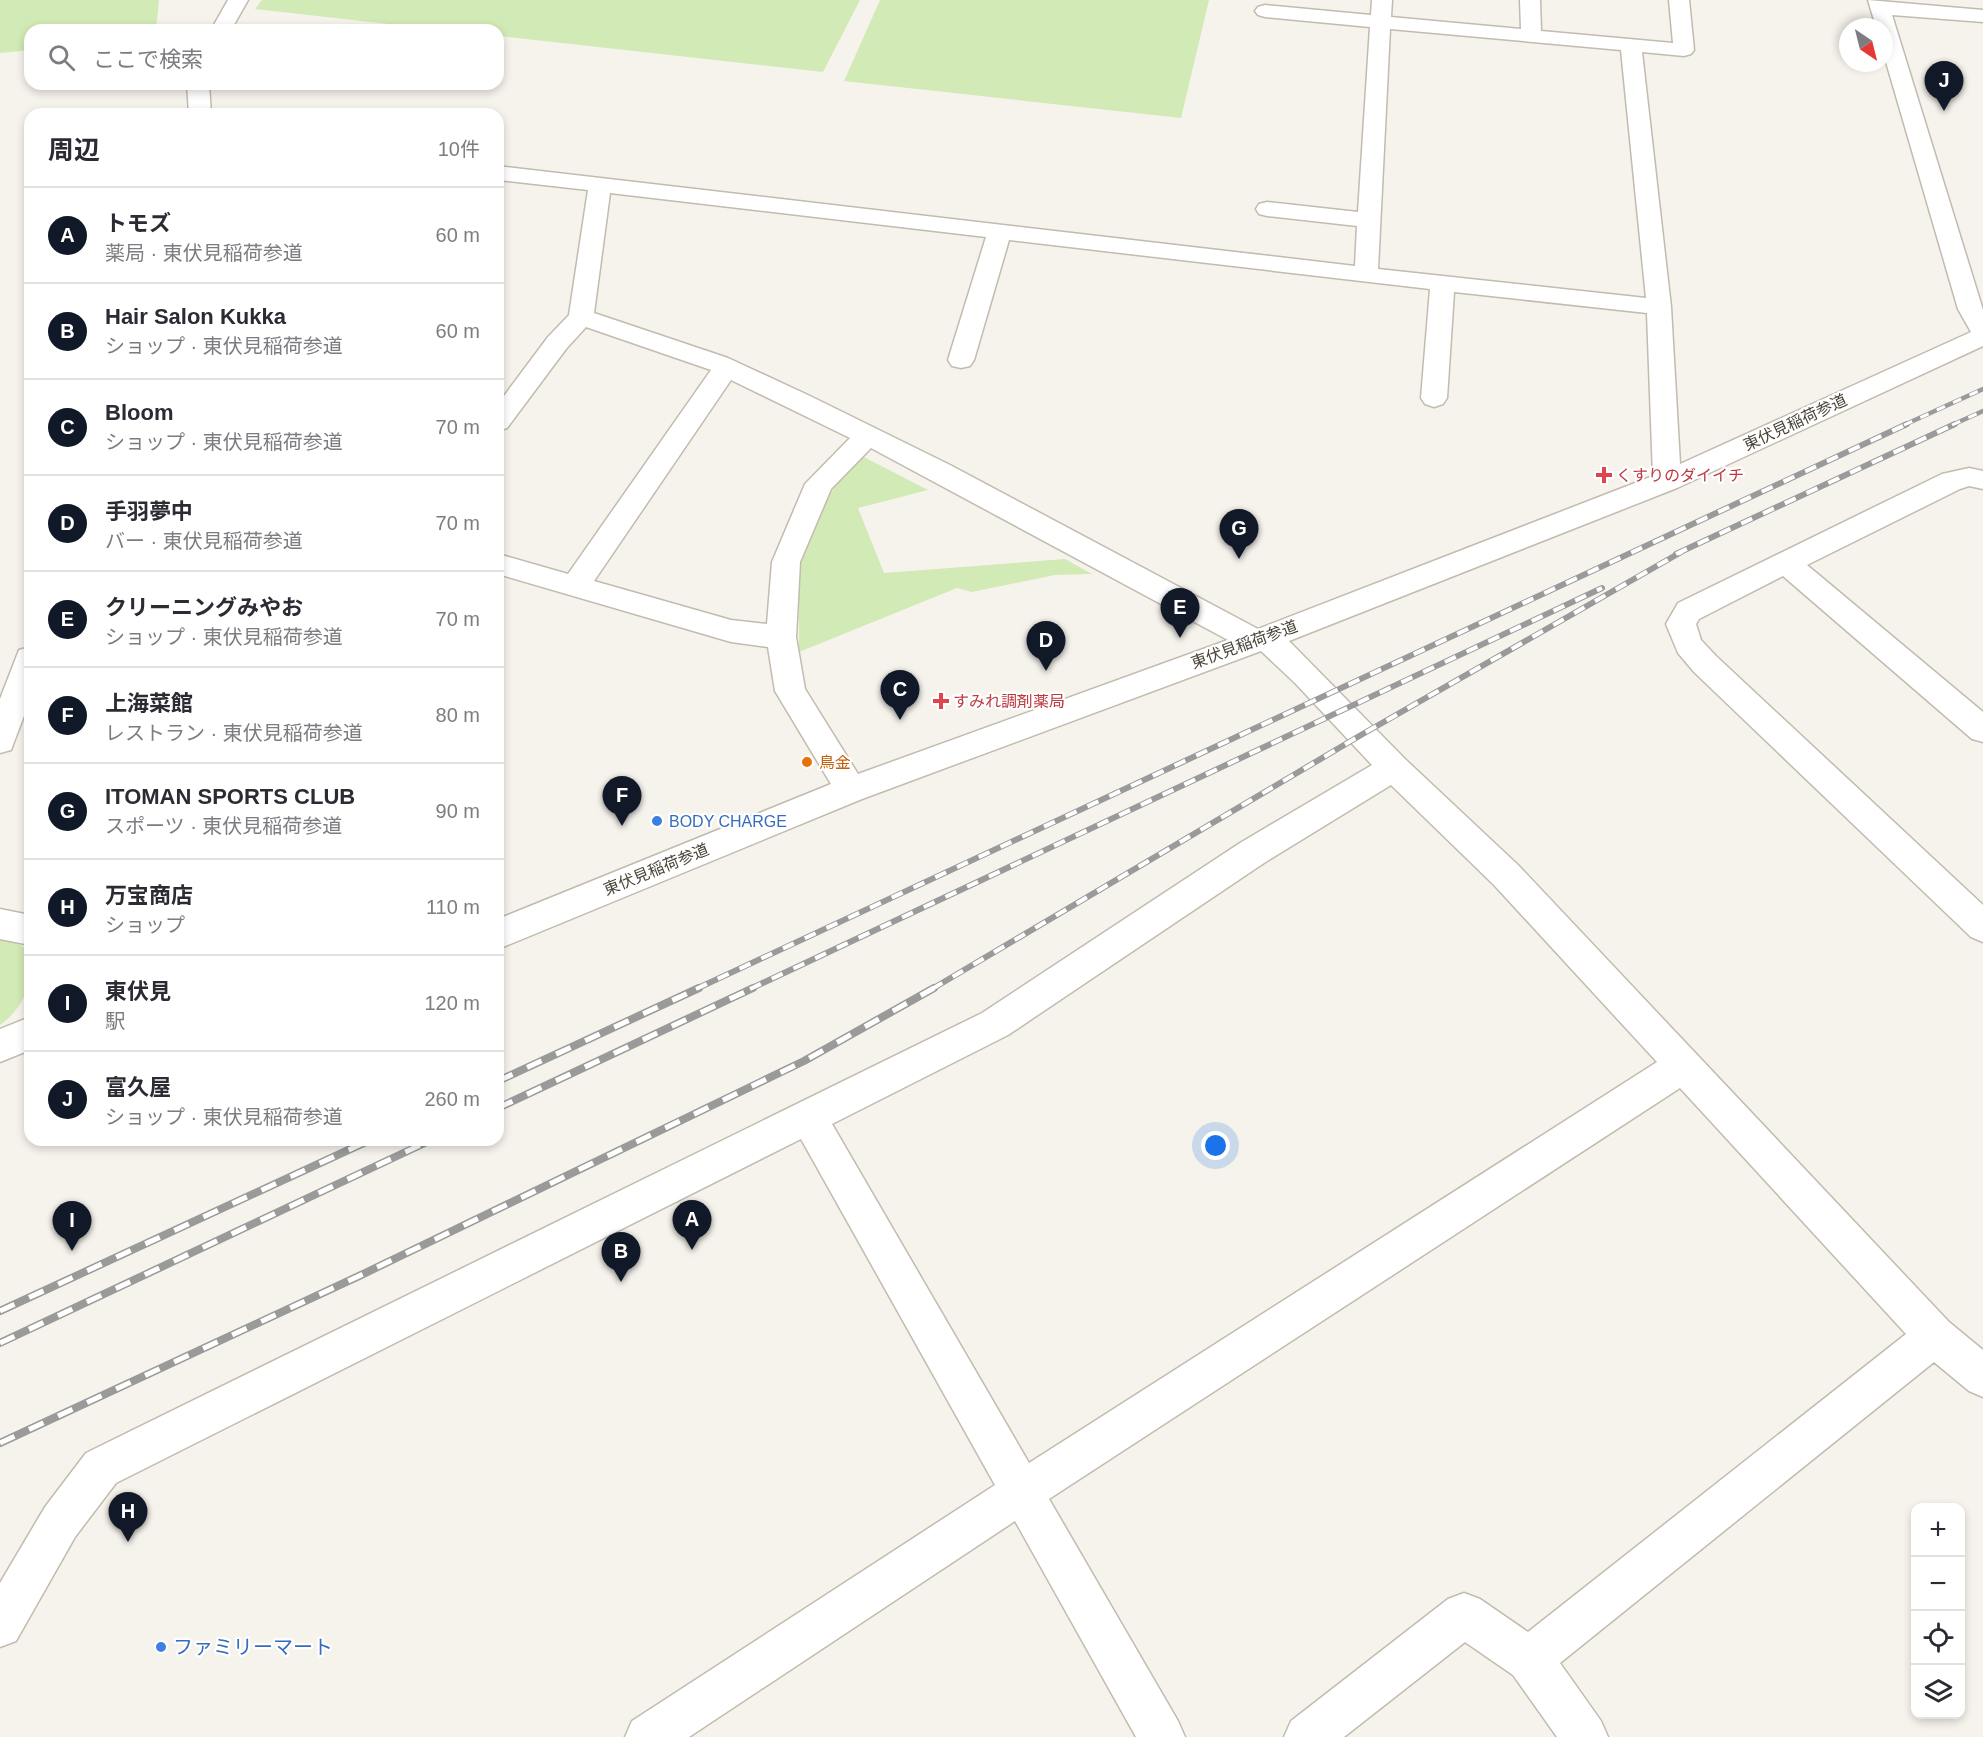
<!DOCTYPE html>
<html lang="ja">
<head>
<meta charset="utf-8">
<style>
	:root { --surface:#fff; --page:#f2f2f3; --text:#2b2b33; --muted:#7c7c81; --line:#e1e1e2; --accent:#111827 }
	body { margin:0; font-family:Arial,"Noto Sans JP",sans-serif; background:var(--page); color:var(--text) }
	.controls { position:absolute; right:18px; bottom:18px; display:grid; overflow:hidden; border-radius:12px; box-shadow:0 3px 9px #0003 }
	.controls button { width:54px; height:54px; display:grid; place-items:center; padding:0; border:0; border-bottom:2px solid var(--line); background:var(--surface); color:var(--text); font:30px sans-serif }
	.compass { position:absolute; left:1839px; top:18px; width:54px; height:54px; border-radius:50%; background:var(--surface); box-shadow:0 3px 9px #0003; rotate:145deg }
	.you { position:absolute; left:1216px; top:1146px; width:21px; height:21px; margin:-15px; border:4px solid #fff; border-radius:50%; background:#1a73e8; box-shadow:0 0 0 9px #1a73e833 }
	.badge { display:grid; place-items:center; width:39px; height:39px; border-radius:50%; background:var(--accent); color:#fff; font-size:20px; font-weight:700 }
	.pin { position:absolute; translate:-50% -50px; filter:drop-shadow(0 2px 3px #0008) }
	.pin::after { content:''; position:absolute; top:32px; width:21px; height:18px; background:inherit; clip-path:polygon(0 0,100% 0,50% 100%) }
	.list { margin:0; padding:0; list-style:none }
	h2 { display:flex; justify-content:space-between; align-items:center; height:78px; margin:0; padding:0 24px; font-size:26px }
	h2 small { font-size:20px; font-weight:400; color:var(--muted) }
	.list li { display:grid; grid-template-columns:39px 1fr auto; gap:18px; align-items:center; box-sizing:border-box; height:96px; padding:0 24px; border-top:2px solid var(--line) }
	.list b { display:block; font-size:22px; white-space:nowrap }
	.list p { margin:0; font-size:20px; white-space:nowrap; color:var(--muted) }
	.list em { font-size:20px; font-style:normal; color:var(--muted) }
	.icon { flex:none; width:33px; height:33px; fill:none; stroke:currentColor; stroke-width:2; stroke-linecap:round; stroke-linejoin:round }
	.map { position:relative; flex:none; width:1983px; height:1737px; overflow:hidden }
	.search { position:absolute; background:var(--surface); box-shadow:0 3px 9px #0003; left:24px; top:24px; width:480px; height:66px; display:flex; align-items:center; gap:15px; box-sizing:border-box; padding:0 21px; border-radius:18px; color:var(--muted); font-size:22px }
	.panel { position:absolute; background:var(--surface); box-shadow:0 3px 9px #0003; left:24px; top:108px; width:480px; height:1038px; border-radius:18px }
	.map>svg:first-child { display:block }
	.green { fill:#d2eab5 }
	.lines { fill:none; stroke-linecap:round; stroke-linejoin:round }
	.minor-casing { stroke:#c2bbae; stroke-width:3 }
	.minor { fill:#fff; fill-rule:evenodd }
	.rail-far2-casing { stroke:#9a9a9a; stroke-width:4.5 }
	.rail-far1-casing { stroke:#9a9a9a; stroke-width:6 }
	.rail-casing { stroke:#9a9a9a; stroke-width:8 }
	.rail-far2 { stroke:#fff; stroke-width:3; stroke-dasharray:9; stroke-linecap:butt }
	.rail-far1 { stroke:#fff; stroke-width:4; stroke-dasharray:12; stroke-linecap:butt }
	.rail { stroke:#fff; stroke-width:5; stroke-dasharray:16; stroke-linecap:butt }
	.health-dot { fill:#e0444e; stroke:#fff; stroke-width:2 }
	.food-dot { fill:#e8710a; stroke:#fff; stroke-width:2 }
	.shop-dot { fill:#3f7fe0; stroke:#fff; stroke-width:2 }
	.labels { text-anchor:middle; stroke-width:4.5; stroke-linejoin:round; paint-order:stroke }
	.street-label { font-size:16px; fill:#4b4439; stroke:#fff }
	.health-label { font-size:16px; fill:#be3a42; stroke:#fff; text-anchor:start }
	.food-label { font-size:16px; fill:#c56008; stroke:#fff; text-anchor:start }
	.shop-label { font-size:16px; fill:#366cbe; stroke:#fff; text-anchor:start }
	.near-shop-label { font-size:20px; fill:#366cbe; stroke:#fff; text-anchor:start }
</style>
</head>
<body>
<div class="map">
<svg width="1983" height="1737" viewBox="0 0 1983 1737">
	<rect width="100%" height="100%" fill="#f6f3ec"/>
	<path class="green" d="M 0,0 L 159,0 L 156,30 L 30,30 L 30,50 L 0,53 Z
		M 262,0 L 860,0 L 823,72 L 498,36 L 498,30 L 441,30 L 255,9 Z
		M 880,0 L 1209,0 L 1181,118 L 844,81 Z
		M 860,455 L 928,490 L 858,508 L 884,573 L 1065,559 L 1092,574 L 1055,575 L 972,592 L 957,588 L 799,652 L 799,566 L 827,497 Z
		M 0,933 L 28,950 C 37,979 23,1009 0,1025 Z"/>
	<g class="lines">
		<defs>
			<path id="minor" d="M 228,0 L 248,0 L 231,30 L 211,30 Z
				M 1372,0 L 1392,0 L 1391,17 L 1521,29 L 1520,0 L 1540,0 L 1541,31 L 1673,43 L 1669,0 L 1689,0 L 1694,50 L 1691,54 L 1684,56 L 1642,52 L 1671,307 L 1680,464 L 1971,332 L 1958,309 L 1884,55 L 1884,27 L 1876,27 L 1868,0 L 1983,10 L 1983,22 L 1892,15 L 1983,310 L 1983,346 L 1677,488 L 1289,641 L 1405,759 L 1518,865 L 1949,1322 L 1983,1350 L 1983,1397 L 1969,1391 L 1934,1362 L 1560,1663 L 1601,1721 L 1608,1737 L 1557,1737 L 1513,1675 L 1465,1642 L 1344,1737 L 1284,1737 L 1291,1721 L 1448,1599 L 1464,1593 L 1480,1599 L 1528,1632 L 1906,1334 L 1680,1088 L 1049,1499 L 1178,1721 L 1185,1737 L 1136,1737 L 1015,1521 L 689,1737 L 625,1737 L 632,1721 L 995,1485 L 801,1139 L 116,1483 L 75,1537 L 16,1641 L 0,1647 L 0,1583 L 45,1507 L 86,1453 L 982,1013 L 1240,843 L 1372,765 L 1295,683 L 1261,651 L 862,799 L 498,949 L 498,919 L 831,784 L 775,691 L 768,647 L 731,642 L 498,574 L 498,554 L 568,574 L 711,370 L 586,327 L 566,349 L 507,428 L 498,431 L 498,404 L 548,337 L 569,315 L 588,190 L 498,180 L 498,166 L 1355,266 L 1357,226 L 1267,216 L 1259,214 L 1256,209 L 1259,204 L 1267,202 L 1358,212 L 1370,27 L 1265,17 L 1258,15 L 1255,11 L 1258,7 L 1265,5 L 1371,15 ZM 1390,29 L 1621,50 L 1646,298 L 1378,269 ZM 610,193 L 986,237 L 948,360 L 952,366 L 961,368 L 970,366 L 974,360 L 1009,240 L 1430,289 L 1421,398 L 1425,404 L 1434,407 L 1443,404 L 1447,398 L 1454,292 L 1647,313 L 1653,476 L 1258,629 L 950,465 L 810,396 L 728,358 L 594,313 ZM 731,380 L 850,438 L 805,484 L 772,562 L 767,624 L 731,620 L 594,581 ZM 871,448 L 1228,640 L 858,774 L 805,689 L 796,637 L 800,562 L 831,489 ZM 1391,785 L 1494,885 L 1657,1062 L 1029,1463 L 832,1124 L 1008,1035 L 1264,863 Z
				M 187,84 L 209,84 L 211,114 L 189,114 Z
				M 1969,468 L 1983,471 L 1983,489 L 1969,486 L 1960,489 L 1807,565 L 1983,712 L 1983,742 L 1972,739 L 1783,576 L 1699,619 L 1696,624 L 1701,640 L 1716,656 L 1983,905 L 1983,942 L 1971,937 L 1694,672 L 1678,653 L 1666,624 L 1678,603 L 1942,474 Z
				M 30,647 L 30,700 L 11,750 L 0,753 L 0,699 L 19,650 Z
				M 0,909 L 30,915 L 30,945 L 0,939 Z
				M 30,1017 L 30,1050 L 0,1062 L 0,1029 Z"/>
		</defs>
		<use href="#minor" class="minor-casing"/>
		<use href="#minor" class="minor"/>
		<defs>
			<path id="rail-far2" d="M 1904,425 L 1983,389
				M 1952,425 L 1983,411"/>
			<path id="rail-far1" d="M 1676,554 L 1955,424
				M 696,989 L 1907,424
				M 750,989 L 1602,588
				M 932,989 L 1361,735 L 1683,551"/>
			<path id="rail" d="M 498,1081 L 699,988
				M 498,1108 L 753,988
				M 0,1311 L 370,1140
				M 0,1343 L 431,1140
				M 0,1443 L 359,1276 L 804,1061 L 934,988"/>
		</defs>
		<use href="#rail-far2" class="rail-far2-casing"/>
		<use href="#rail-far1" class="rail-far1-casing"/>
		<use href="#rail" class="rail-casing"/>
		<use href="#rail-far2" class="rail-far2"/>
		<use href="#rail-far1" class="rail-far1"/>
		<use href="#rail" class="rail"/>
	</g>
	<g class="health-dot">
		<path d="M1601 466h6v6h6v6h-6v6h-6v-6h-6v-6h6z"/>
		<path d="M938 692h6v6h6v6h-6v6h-6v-6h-6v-6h6z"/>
	</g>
	<circle class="food-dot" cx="807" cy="762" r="6"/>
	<g class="shop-dot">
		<circle cx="657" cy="821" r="6"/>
		<circle cx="161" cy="1647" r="6"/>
	</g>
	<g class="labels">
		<g class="street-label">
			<text transform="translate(1795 422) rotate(-25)" y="6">東伏見稲荷参道</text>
			<text transform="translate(1244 644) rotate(-20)" y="6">東伏見稲荷参道</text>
			<text transform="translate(656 869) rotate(-22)" y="6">東伏見稲荷参道</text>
		</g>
		<g class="health-label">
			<text x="1616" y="481">くすりのダイイチ</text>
			<text x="953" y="707">すみれ調剤薬局</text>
		</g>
		<g class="food-label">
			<text x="819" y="768">鳥金</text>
		</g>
		<g class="shop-label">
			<text x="669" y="827">BODY CHARGE</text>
		</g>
		<g class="near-shop-label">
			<text x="173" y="1654">ファミリーマート</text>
		</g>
	</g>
</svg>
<div class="controls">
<button>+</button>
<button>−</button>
<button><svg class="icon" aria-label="locate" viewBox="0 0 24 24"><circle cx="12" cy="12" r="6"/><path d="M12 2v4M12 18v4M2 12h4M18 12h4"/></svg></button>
<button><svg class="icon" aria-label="layers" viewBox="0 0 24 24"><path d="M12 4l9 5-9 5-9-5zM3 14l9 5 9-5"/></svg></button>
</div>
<svg class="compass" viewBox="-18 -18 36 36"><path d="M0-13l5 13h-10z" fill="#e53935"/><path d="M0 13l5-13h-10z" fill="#7c7c81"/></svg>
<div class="you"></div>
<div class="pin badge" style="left:692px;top:1250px">A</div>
<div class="pin badge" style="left:621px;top:1282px">B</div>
<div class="pin badge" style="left:900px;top:720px">C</div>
<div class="pin badge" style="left:1046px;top:671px">D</div>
<div class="pin badge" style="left:1180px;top:638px">E</div>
<div class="pin badge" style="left:622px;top:826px">F</div>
<div class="pin badge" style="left:1239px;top:559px">G</div>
<div class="pin badge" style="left:128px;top:1542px">H</div>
<div class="pin badge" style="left:72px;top:1251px">I</div>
<div class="pin badge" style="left:1944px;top:111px">J</div>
<div class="search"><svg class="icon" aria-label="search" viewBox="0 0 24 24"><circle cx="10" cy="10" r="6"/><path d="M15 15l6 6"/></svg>ここで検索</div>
<section class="panel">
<h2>周辺<small>10件</small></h2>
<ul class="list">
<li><span class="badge">A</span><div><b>トモズ</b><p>薬局 · 東伏見稲荷参道</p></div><em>60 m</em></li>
<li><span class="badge">B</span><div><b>Hair Salon Kukka</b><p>ショップ · 東伏見稲荷参道</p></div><em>60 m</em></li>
<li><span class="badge">C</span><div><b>Bloom</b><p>ショップ · 東伏見稲荷参道</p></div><em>70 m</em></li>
<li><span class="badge">D</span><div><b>手羽夢中</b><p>バー · 東伏見稲荷参道</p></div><em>70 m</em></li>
<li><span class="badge">E</span><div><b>クリーニングみやお</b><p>ショップ · 東伏見稲荷参道</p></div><em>70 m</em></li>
<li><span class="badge">F</span><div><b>上海菜館</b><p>レストラン · 東伏見稲荷参道</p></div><em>80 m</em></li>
<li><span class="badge">G</span><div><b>ITOMAN SPORTS CLUB</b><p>スポーツ · 東伏見稲荷参道</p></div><em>90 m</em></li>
<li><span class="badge">H</span><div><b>万宝商店</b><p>ショップ</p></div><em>110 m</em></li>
<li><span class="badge">I</span><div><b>東伏見</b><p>駅</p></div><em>120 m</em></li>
<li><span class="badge">J</span><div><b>富久屋</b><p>ショップ · 東伏見稲荷参道</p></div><em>260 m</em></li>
</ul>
</section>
</div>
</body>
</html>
